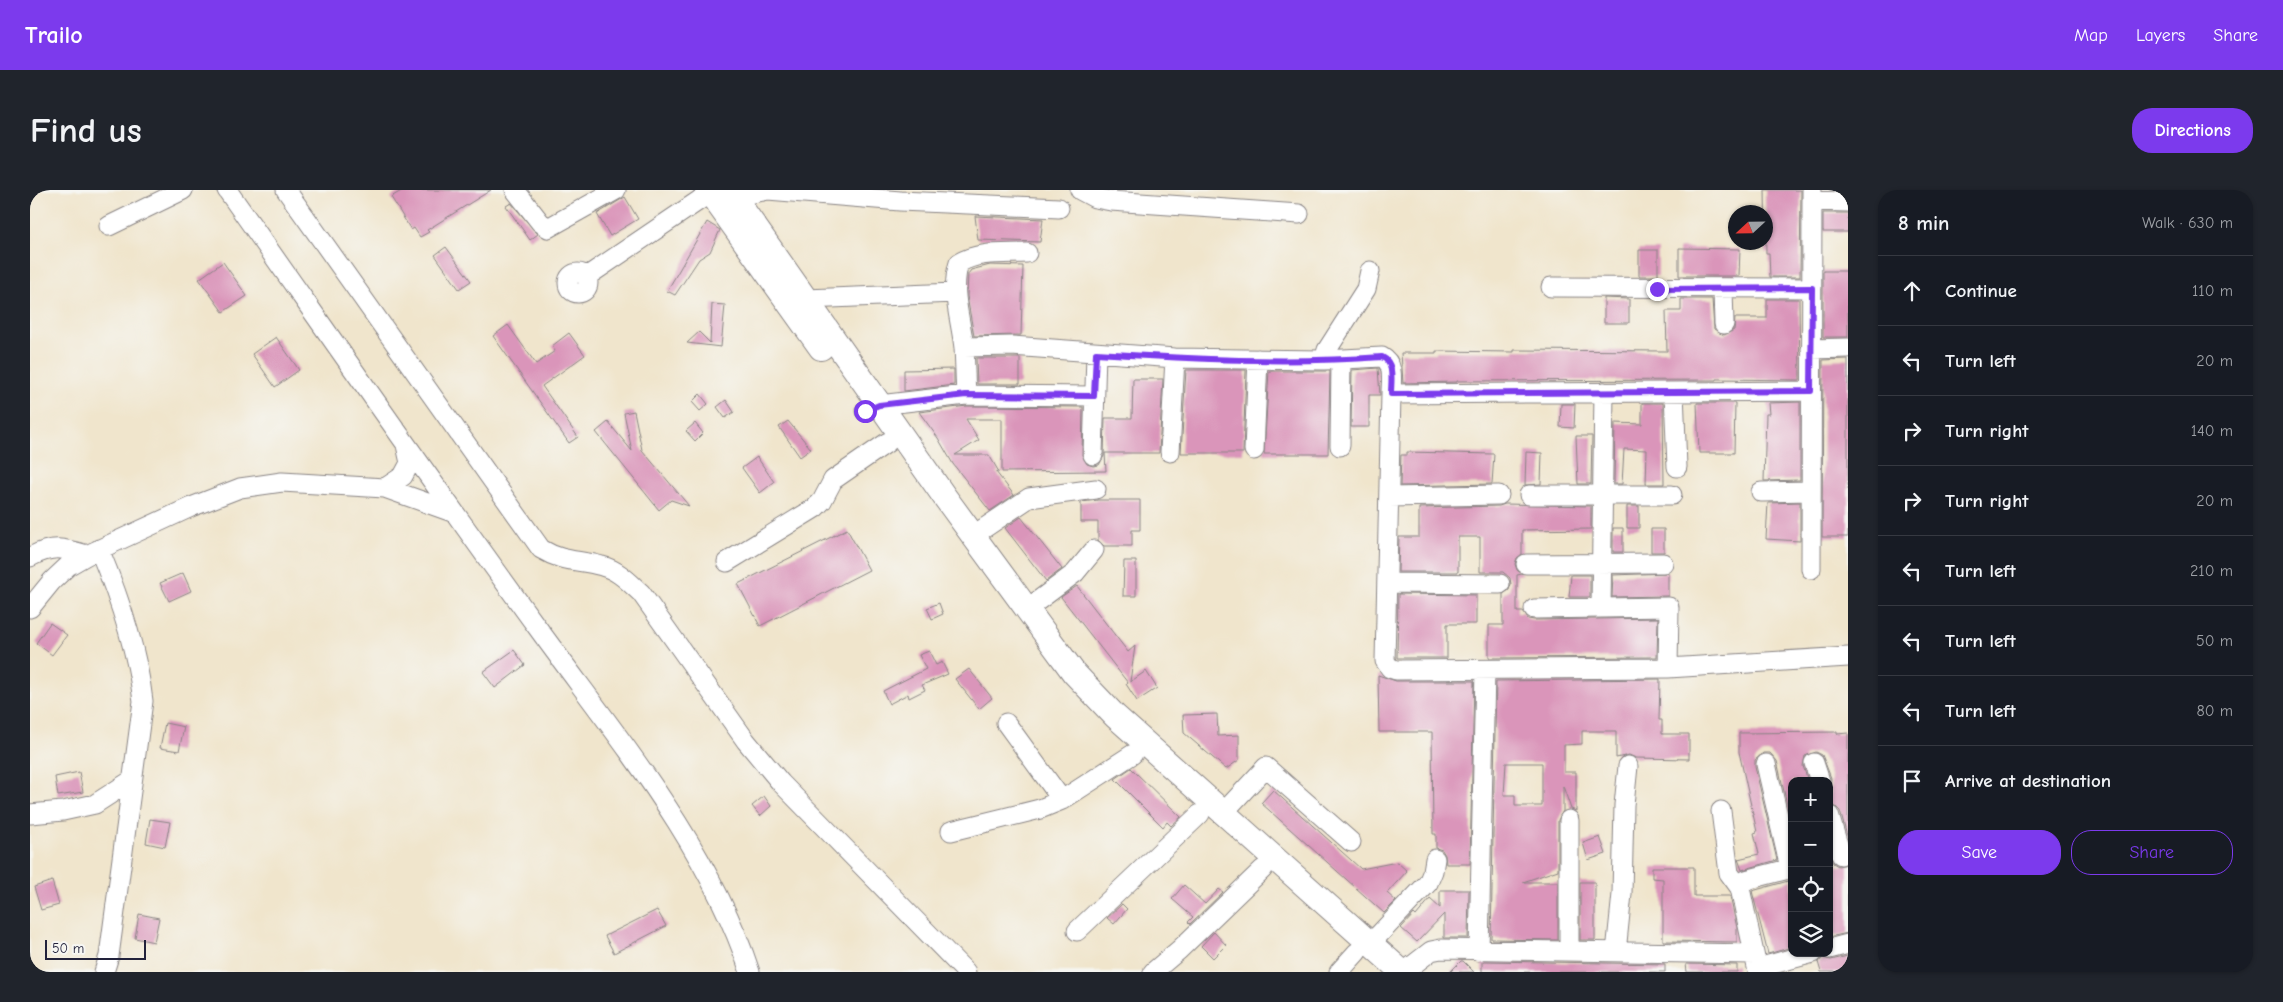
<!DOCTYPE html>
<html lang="en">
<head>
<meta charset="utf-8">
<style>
	:root { --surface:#171b24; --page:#20242c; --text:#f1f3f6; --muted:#9ea1a6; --line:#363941; --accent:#7c3aed }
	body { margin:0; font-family:"Comic Neue",sans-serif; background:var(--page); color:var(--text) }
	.controls { position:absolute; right:15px; bottom:15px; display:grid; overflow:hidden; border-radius:10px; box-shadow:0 1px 4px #0004 }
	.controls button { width:45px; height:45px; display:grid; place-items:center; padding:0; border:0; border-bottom:1px solid var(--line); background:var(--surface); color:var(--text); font:25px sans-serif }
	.compass { position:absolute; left:1698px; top:15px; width:45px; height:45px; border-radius:50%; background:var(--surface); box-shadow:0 1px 4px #0004; rotate:248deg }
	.scale { position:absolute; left:15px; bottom:12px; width:101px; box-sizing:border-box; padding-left:5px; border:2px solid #22223b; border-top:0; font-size:14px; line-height:18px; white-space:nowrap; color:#22223b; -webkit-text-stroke:4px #f6f6f2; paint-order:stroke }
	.stop { position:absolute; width:15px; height:15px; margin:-11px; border:4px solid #7c3aed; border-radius:50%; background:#fff }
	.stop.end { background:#7c3aed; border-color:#fff; box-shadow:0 1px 5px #0008 }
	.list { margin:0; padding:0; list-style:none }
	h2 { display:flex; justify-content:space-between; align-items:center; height:65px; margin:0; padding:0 20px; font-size:21px }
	h2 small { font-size:16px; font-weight:400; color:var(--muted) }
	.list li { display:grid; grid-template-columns:32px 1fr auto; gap:15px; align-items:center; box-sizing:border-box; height:70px; padding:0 20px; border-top:1px solid var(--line) }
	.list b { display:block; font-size:19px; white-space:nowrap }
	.list em { font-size:16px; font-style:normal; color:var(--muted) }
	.actions { display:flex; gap:10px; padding:15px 20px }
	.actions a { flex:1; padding:11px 0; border:1px solid var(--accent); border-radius:20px; text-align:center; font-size:18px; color:var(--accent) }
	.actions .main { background:var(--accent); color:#fff }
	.icon { flex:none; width:28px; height:28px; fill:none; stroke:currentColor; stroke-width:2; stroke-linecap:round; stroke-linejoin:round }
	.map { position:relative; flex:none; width:1818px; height:782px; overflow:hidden; border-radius:20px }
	header { display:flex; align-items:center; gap:30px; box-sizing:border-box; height:70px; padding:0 25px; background:var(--accent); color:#fff }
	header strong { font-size:24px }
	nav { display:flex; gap:28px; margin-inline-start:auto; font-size:18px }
	.intro { display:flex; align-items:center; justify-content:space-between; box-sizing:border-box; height:120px; padding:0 30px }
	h1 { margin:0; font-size:35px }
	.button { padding:12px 22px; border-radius:20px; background:var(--accent); color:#fff; font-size:18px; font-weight:700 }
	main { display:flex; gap:30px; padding:0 30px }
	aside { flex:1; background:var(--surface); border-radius:20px; box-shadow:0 1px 4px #0004 }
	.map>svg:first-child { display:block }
	.building { fill:#da95ba; fill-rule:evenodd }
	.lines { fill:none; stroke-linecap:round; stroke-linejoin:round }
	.minor-casing { stroke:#898484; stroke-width:21 }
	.major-casing { stroke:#898484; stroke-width:26 }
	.minor { stroke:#fff; stroke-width:19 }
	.major { stroke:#fff; stroke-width:24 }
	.route { stroke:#7c3aed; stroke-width:6 }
</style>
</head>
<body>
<header>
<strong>Trailo</strong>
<nav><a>Map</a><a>Layers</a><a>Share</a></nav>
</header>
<div class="intro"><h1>Find us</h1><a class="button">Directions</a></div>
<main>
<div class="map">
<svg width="1818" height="782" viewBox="0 0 1818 782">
	<rect width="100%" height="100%" fill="#f6f6f2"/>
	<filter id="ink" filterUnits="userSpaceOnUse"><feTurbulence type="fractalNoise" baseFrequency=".02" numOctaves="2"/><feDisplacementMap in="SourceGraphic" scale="10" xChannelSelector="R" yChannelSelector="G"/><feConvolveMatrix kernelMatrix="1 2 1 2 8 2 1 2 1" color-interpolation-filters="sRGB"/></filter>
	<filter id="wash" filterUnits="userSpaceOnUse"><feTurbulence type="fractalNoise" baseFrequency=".0096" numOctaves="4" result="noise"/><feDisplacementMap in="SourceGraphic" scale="20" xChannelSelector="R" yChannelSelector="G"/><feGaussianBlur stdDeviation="1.12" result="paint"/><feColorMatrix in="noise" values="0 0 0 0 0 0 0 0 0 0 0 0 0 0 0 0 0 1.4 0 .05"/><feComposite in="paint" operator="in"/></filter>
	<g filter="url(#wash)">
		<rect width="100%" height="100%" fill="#f0e5cc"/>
		<g id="blocks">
			<path class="building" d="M 373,0 L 461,0 L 397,40 L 399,42 L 390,47 L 384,38 L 381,40 L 361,7 Z
				M 1735,0 L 1771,0 L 1770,87 L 1740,87 L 1739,63 L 1736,63 Z
				M 595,7 L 608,29 L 580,46 L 567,24 Z
				M 481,13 L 508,44 L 500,50 L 476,16 Z
				M 1793,23 L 1818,23 L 1818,42 L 1793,42 Z
				M 945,26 L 1013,29 L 1010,52 L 948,50 Z
				M 677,32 L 690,40 L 680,62 L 669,69 L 645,105 L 637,101 Z
				M 416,57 L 441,91 L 429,99 L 405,65 Z
				M 1649,58 L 1710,59 L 1709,86 L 1649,86 Z
				M 1609,60 L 1628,60 L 1628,86 L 1609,86 Z
				M 193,72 L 217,106 L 193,122 L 169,89 Z
				M 960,75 L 993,76 L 991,145 L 944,146 L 937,106 L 938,84 L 941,80 Z
				M 1793,81 L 1818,81 L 1818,147 L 1793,147 Z
				M 1574,108 L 1599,109 L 1599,133 L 1574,133 Z
				M 1651,109 L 1682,109 L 1684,139 L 1694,145 L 1704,140 L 1705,128 L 1737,128 L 1737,109 L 1769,109 L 1770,190 L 1687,189 L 1687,190 L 1427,191 L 1427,192 L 1373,193 L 1371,163 L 1406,163 L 1406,161 L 1484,162 L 1484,160 L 1637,161 L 1636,121 L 1651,121 Z
				M 682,114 L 695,115 L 691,157 L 657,153 L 669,142 L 680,153 Z
				M 478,135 L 506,174 L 525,161 L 522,156 L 539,143 L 555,165 L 512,196 L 548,247 L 539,253 L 463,146 Z
				M 246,147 L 269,180 L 245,197 L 222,164 Z
				M 946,168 L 990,168 L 990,194 L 947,194 Z
				M 1818,169 L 1818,347 L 1792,347 L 1793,170 Z
				M 1348,178 L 1350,205 L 1339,205 L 1339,237 L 1321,237 L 1322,180 Z
				M 924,179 L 924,195 L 874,201 L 874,180 Z
				M 1156,180 L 1216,180 L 1213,263 L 1151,263 Z
				M 1239,181 L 1300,181 L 1298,264 L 1234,264 Z
				M 1103,189 L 1133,189 L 1129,263 L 1075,263 L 1076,281 L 972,282 L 972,229 L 936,229 L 949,250 L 925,265 L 959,265 L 969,282 L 966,282 L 984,305 L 960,321 L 923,274 L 908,248 L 889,222 L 937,216 L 1053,217 L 1052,265 L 1057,274 L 1063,276 L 1069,275 L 1074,266 L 1075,228 L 1102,228 Z
				M 670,204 L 678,214 L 670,221 L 662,212 Z
				M 696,210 L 704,222 L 695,228 L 687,217 Z
				M 1770,212 L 1770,290 L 1734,291 L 1736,224 L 1739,224 L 1738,213 Z
				M 1612,213 L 1633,213 L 1634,294 L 1616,294 L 1617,260 L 1594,259 L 1592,294 L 1584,294 L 1585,233 L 1612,234 Z
				M 1667,213 L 1705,213 L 1704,263 L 1669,263 Z
				M 1531,214 L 1545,214 L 1544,238 L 1530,237 Z
				M 604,221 L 612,260 L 659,316 L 641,310 L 629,320 L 566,242 L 578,232 L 602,261 L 594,223 Z
				M 758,231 L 781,259 L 770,267 L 749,237 Z
				M 665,233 L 673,243 L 665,251 L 656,241 Z
				M 1546,246 L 1562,246 L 1561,294 L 1548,294 Z
				M 1377,262 L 1464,264 L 1462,294 L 1370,296 L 1371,265 L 1377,265 Z
				M 1496,262 L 1512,263 L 1511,294 L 1495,295 Z
				M 727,267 L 744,292 L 730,303 L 712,278 Z
				M 1068,310 L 1110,310 L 1110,340 L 1102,340 L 1102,356 L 1074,356 L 1068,350 L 1068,332 L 1051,332 L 1051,312 Z
				M 1770,312 L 1770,351 L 1736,349 L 1738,313 Z
				M 1475,314 L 1561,316 L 1561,339 L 1492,340 L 1492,364 L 1487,368 L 1485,374 L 1487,380 L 1492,384 L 1487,385 L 1487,422 L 1493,422 L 1498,429 L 1504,430 L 1628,428 L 1627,467 L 1459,468 L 1459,435 L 1473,435 L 1473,404 L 1479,400 L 1481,394 L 1480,388 L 1473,382 L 1450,382 L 1450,347 L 1428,347 L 1428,382 L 1368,382 L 1369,347 L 1389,347 L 1389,318 L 1469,316 Z
				M 1597,316 L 1609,316 L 1609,338 L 1597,338 Z
				M 991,327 L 1032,379 L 1016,391 L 975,338 Z
				M 1583,338 L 1593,338 L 1593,362 L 1583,362 Z
				M 817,339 L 839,380 L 730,436 L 708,394 Z
				M 1621,339 L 1634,339 L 1634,362 L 1621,362 Z
				M 1094,371 L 1106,371 L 1106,406 L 1093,406 Z
				M 153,383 L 161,401 L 139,411 L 130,393 Z
				M 1638,383 L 1638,406 L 1582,407 L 1583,385 Z
				M 1541,385 L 1560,385 L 1560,407 L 1539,407 Z
				M 1047,396 L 1098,462 L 1105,456 L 1100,492 L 1116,481 L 1127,498 L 1107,511 L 1096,494 L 1098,493 L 1031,407 Z
				M 1368,404 L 1446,405 L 1446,434 L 1417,434 L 1417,468 L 1367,468 Z
				M 909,413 L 913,424 L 902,429 L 897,418 Z
				M 20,433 L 37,445 L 22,465 L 6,453 Z
				M 484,460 L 495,475 L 465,498 L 453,482 Z
				M 899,461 L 906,475 L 912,472 L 918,484 L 892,495 L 895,500 L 879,508 L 878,504 L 859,514 L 853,501 L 896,479 L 889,465 Z
				M 939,479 L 962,508 L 949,519 L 925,489 Z
				M 1348,485 L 1366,491 L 1444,491 L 1440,674 L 1416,674 L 1415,665 L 1412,660 L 1406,658 L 1406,644 L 1403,644 L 1402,542 L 1349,542 Z
				M 1630,489 L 1629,530 L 1632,530 L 1632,544 L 1659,544 L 1659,569 L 1606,568 L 1599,565 L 1586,568 L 1586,541 L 1552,541 L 1552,554 L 1534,555 L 1534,582 L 1546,582 L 1546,621 L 1541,619 L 1533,596 L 1533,621 L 1528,630 L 1528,680 L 1493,692 L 1528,692 L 1528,750 L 1461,749 L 1466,491 ZM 1476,573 L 1512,573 L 1512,616 L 1485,616 L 1485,605 L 1474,605 Z
				M 1187,524 L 1188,546 L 1209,545 L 1209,570 L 1196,579 L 1154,543 L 1153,525 Z
				M 135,533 L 154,537 L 149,561 L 130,558 Z
				M 1807,542 L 1807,544 L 1818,543 L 1818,649 L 1810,621 L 1806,617 L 1799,614 L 1801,588 L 1792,565 L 1786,562 L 1775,566 L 1773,576 L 1778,591 L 1762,591 L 1762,636 L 1747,571 L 1740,563 L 1733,563 L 1725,570 L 1725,577 L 1747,670 L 1712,680 L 1708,669 L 1729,664 L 1724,643 L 1727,642 L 1709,562 L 1709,543 Z
				M 1101,578 L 1151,627 L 1141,636 L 1137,632 L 1133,637 L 1085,589 Z
				M 49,582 L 53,602 L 28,606 L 25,587 Z
				M 1243,600 L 1331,679 L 1367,672 L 1377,681 L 1357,703 L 1366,711 L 1354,723 L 1231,613 Z
				M 734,606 L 741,616 L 730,626 L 722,616 Z
				M 120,629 L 140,632 L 135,657 L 116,653 Z
				M 1570,647 L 1576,664 L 1558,670 L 1553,653 Z
				M 1799,665 L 1803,673 L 1808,676 L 1818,674 L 1818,743 L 1799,747 Z
				M 1622,677 L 1664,677 L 1664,706 L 1700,706 L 1707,738 L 1707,752 L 1633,751 L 1633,689 L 1622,688 Z
				M 1762,690 L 1762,757 L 1738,764 L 1722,701 Z
				M 22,691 L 29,715 L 11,720 L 4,697 Z
				M 1550,692 L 1565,692 L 1565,750 L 1550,750 Z
				M 1154,695 L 1175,714 L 1189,699 L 1193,702 L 1160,734 L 1158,732 L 1163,727 L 1142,709 Z
				M 1410,700 L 1439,700 L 1438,748 L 1414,748 L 1414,724 L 1387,752 L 1371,738 L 1384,724 L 1386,726 L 1400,709 L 1410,718 Z
				M 1092,714 L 1097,719 L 1084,734 L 1077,728 Z
				M 627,720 L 636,736 L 584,763 L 575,746 Z
				M 109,724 L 129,728 L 124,752 L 105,748 Z
				M 1184,742 L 1196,755 L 1183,768 L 1171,756 Z
				M 1818,766 L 1818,782 L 1791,782 L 1788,772 L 1793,768 L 1801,770 Z
				M 1431,771 L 1433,771 L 1444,782 L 1420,782 Z
				M 1454,771 L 1635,774 L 1635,782 L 1452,782 L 1452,772 Z
				M 1656,774 L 1707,775 L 1707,782 L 1657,782 Z"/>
		</g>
	</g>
	<g filter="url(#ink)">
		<use href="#blocks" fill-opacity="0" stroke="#898484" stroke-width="1"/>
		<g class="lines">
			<defs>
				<path id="minor" d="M 197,0 C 300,146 402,293 507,437 C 586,546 677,652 720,782
					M 256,0 L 511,359 C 534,373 548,369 572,376 C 588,380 599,392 611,403 L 716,551 L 751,593 L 936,782
					M 485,0 L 510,32 L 518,38 L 586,0
					M 738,0 L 870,11 L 1029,18
					M 1050,0 L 1065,8 L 1081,11 L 1269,24
					M 704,7 L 738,0
					M 1782,11 L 1818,12
					M 79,36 L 153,0
					M538 93a10 10 0 1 1 20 0a10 10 0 1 1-20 0Z
					M 556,87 L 680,3
					M 1521,97 L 1782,98
					M 1693,99 L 1694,134
					M 776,109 L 925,103
					M 934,157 L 982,156 L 1145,168 L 1294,170 L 1352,167 C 1365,174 1361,191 1361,204 L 1355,471 L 1360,478 L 1366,480 L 1638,478 L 1818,467
					M 1781,159 L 1818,158
					M 1294,170 L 1297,160 L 1336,99 L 1340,81
					M 1644,202 L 1647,277
					M 1361,204 L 1781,201
					M 936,205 C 935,189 935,173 934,158 C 931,129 920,101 929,73 C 949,61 974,64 997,63
					M 835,221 L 849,215 L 936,205 L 1064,206
					M 1310,256 L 1311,170
					M 1224,260 L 1228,169
					M 1140,262 L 1145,168
					M 1063,265 L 1066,163
					M 355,298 L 425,323
					M 1731,302 L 1781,301
					M 1499,305 L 1642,305
					M 1359,307 L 1469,305
					M 944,345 L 999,308 L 1066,299
					M 69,359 C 89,407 107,459 113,511 L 79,766 L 74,782
					M 0,367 C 23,355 33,358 57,365
					M 697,372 L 785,318 L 792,311 L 803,290 L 858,252
					M 1496,374 L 1633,373
					M 1781,379 L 1782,0
					M 1358,393 L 1470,394
					M 1571,417 L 1574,202
					M 0,418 L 22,391 L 38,376 L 57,365 L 161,317 L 210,298 L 252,292 L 355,298 L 373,286 L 380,273 L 376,255
					M 997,419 L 1045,383 L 1064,360
					M 1504,419 L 1639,417 L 1638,478
					M 976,533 L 1032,610
					M 1784,573 L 1790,591
					M 1736,574 L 1760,678
					M 1691,621 L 1699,683 L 1710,698
					M 1193,623 L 1236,577 L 1321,652
					M 0,624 L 33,621 L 65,614 L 102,590
					M 1799,625 L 1811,665
					M 921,641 L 1010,619 L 1032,610 L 1103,564
					M 1047,741 L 1170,624
					M 1340,754 L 1398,693 L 1403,681 L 1405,669
					M 1799,759 L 1818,754
					M 1449,761 L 1455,480
					M 1539,761 L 1539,630
					M 1586,762 L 1592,704 L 1594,615 L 1598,576
					M 1728,778 L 1783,763
					M 1123,782 L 1149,760 L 1233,679
					M 1309,782 L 1327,762
					M 1374,782 L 1401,761 L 1411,759 L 1724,764
					M 1728,782 L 1710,698 L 1716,690 L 1762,678"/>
				<path id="major" d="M 678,0 L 791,158
					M 699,0 L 914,306 L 1044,483 L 1085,526 L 1372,782"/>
			</defs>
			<use href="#minor" class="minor-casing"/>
			<use href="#major" class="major-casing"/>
			<use href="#minor" class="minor"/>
			<use href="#major" class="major"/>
		</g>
	</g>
	<g class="lines" filter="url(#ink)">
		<path class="route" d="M 835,221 L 849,215 L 936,205 L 1064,206 L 1066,163 C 1161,169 1257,174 1352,167 C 1365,173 1361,191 1361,204 L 1781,201 L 1782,98 L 1627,99"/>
	</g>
</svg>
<div class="controls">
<button>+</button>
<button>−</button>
<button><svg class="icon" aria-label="locate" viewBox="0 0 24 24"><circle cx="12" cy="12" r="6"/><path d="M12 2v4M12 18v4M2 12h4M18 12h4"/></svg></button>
<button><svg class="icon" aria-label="layers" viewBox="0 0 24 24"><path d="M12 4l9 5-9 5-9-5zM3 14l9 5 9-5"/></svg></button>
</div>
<svg class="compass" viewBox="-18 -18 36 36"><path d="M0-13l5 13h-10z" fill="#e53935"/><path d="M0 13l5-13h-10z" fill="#9ea1a6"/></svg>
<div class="scale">50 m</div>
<div class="stop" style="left:835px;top:221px"></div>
<div class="stop end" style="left:1627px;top:99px"></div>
</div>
<aside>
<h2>8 min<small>Walk · 630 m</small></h2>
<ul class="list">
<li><svg class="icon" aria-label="ahead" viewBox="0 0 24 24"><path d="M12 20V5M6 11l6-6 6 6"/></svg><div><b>Continue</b></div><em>110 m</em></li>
<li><svg class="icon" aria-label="left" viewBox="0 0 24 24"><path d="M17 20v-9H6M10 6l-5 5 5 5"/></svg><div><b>Turn left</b></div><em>20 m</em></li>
<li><svg class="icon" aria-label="right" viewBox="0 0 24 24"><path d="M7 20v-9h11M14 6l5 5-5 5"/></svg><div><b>Turn right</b></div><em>140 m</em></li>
<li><svg class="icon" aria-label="right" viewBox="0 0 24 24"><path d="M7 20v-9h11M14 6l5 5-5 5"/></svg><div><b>Turn right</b></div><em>20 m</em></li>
<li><svg class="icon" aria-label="left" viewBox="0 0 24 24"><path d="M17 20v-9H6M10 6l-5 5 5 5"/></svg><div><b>Turn left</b></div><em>210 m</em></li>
<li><svg class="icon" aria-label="left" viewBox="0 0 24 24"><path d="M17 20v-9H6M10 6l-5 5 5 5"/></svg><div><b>Turn left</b></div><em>50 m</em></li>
<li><svg class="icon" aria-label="left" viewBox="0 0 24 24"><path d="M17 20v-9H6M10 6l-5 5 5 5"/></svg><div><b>Turn left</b></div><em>80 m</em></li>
<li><svg class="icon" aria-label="arrive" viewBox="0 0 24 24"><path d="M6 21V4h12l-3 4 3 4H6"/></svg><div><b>Arrive at destination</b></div></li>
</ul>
<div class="actions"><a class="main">Save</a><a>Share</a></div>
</aside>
</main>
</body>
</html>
